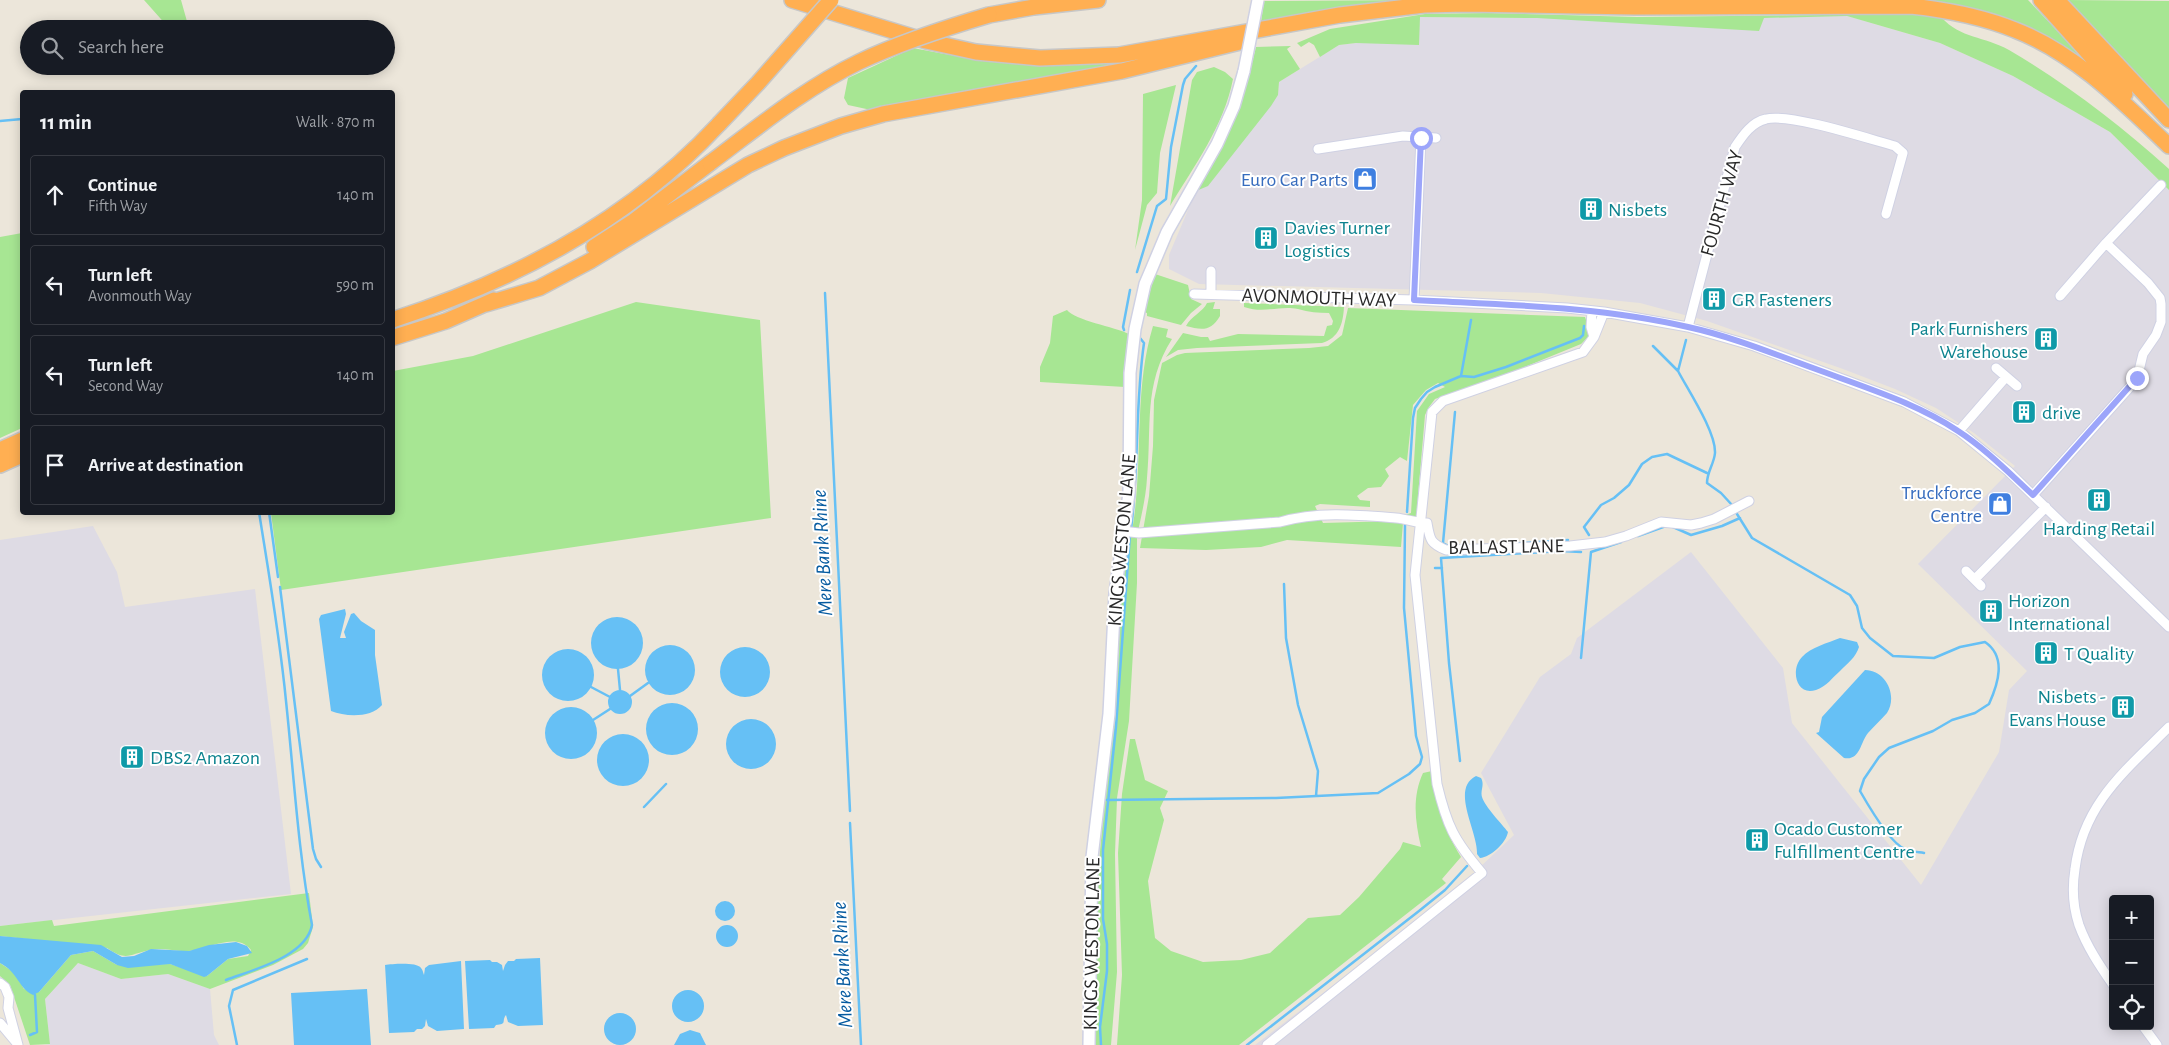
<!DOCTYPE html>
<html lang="en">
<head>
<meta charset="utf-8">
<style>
	:root { --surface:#171b24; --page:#20242c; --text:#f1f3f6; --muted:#9ea1a6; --line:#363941 }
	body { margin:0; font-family:"Alegreya Sans",sans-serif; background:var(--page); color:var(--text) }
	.controls { position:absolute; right:15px; bottom:15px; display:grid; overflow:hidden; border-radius:5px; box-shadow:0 2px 12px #0003 }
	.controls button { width:45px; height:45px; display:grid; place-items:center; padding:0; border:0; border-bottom:1px solid var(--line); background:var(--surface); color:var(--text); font:25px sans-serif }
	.stop { position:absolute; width:15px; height:15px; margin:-11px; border:4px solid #9ca5fa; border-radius:50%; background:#fff }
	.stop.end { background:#9ca5fa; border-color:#fff; box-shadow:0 1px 5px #0008 }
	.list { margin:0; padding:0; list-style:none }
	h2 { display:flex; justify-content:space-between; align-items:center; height:65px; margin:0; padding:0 20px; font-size:21px }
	h2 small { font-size:16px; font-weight:400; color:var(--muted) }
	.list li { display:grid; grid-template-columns:32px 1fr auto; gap:15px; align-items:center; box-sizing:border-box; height:80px; margin:0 10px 10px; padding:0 10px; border:1px solid var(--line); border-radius:5px }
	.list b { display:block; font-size:19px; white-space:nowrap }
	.list p { margin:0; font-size:16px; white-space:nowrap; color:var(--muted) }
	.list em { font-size:16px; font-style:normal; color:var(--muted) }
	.icon { flex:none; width:28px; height:28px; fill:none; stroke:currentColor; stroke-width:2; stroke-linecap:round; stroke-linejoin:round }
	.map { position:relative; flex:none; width:2169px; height:1045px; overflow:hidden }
	.search { position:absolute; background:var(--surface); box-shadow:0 2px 12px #0003; left:20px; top:20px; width:375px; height:55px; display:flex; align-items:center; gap:12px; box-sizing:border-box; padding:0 18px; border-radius:28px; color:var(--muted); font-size:19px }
	.panel { position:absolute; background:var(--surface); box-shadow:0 2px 12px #0003; left:20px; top:90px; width:375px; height:425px; border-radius:5px }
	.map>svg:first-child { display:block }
	.industrial { fill:#dedbe4; fill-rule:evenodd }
	.green { fill:#a7e693 }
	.water { fill:#66c0f5 }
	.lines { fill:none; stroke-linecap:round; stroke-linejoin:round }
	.stream { stroke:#66c0f5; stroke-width:2.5 }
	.street-casing { stroke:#cfd1e3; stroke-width:11 }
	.secondary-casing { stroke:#cfd1e3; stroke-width:14 }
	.highway-casing { stroke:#c7c7c7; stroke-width:18 }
	.street { stroke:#fff; stroke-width:9 }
	.secondary { stroke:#fff; stroke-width:11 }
	.highway { stroke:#ffaf52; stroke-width:15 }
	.secondary-bridge-casing { stroke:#cfd1e3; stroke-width:14; stroke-linecap:butt }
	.highway-bridge-casing { stroke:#c7c7c7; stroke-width:18; stroke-linecap:butt }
	.secondary-bridge { stroke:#fff; stroke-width:11 }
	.highway-bridge { stroke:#ffaf52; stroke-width:15 }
	.route { stroke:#9ca5fa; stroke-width:6 }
	.labels { text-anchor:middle; stroke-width:4; stroke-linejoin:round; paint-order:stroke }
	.shop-label { font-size:20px; fill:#366cbe; stroke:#fff; text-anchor:end }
	.street-label { font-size:20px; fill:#292929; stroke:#fff }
	.culture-label { font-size:20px; fill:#0d838f; stroke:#fff; text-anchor:start }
	.water-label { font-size:21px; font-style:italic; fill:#065ba0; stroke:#fff }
</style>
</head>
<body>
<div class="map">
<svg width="2169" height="1045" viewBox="0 0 2169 1045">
	<rect width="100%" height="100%" fill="#ece6da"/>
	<path class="industrial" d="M 1847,16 L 1940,43 L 2013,76 L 2110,132 L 2169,190 L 2169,1045 L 1255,1045 L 1445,900 L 1514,835 L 1481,773 L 1540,677 L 1571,654 L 1577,638 L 1691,552 L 1783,668 L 1792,723 L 1921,885 L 1999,752 L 2009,690 L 2027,671 L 1918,564 L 2015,466 L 1974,433 L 1936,408 L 1895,389 L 1843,369 L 1707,321 L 1640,303 L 1541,293 L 1199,284 L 1169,269 L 1169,255 L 1196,191 L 1278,95 L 1279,82 L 1339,45 L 1356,43 L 1420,17 L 1537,18 ZM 2113,899 L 2150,899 L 2150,1026 L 2113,1026 Z
		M 93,526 L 117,572 L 125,607 L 255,589 L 291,894 L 0,926 L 0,540 Z
		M 78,963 L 121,979 L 168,974 L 210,989 L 214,1035 L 219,1045 L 45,1045 L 50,1044 L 45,999 Z"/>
	<path class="green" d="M 144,0 L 181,0 L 188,25 L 168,27 Z
		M 1426,0 L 1261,22 L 1264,1 Z
		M 1914,0 L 2028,0 L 2096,72 L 1983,12 L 1941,2 Z
		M 2068,0 L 2169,1 L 2169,108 Z
		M 1488,13 L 1637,17 L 1915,14 L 1941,17 C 1961,39 1984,36 2009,50 C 2067,84 2119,124 2169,169 L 2169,190 L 2110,132 L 2013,76 L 1940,43 L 1847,16 L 1764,18 L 1759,31 L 1537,18 L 1420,17 L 1419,45 L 1356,43 L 1339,45 L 1320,57 L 1314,45 L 1309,42 L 1301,47 L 1297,43 L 1330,29 L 1425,14 Z
		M 1291,46 L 1287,49 L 1300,69 L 1279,82 L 1278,95 L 1271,106 L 1208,186 L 1196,191 C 1221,141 1243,102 1256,47 Z
		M 913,48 C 981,62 1049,70 1119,62 L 1120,65 L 871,110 L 848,105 L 844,98 L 848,78 Z
		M 1214,67 L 1225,72 L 1233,79 C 1224,126 1194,166 1170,206 L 1192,80 L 1197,72 Z
		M 1176,85 L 1160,153 L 1157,193 L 1147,205 L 1135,250 L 1142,200 L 1143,94 Z
		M 22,233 L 22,428 L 0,438 L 0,237 Z
		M 1155,274 L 1188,285 L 1191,299 L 1202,304 L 1191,313 L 1181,325 L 1147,316 L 1147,313 L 1144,312 Z
		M 636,302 L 760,320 L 771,518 L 281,590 L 271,513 L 392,512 L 393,371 L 473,356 Z
		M 1215,302 L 1213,309 L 1220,309 L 1220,316 C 1211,332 1201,330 1186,326 C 1191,316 1203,312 1207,303 Z
		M 1244,303 L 1344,307 C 1343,324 1339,338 1322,343 L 1197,348 L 1178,350 L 1166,357 L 1183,333 L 1201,337 L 1208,337 L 1210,341 L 1238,334 L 1324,336 L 1327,326 L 1332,325 L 1333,321 L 1329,313 C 1318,313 1309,312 1298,309 C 1279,305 1265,314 1244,307 Z
		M 1348,308 L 1585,317 L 1588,326 L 1587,333 L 1589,333 L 1588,337 L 1581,344 L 1515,371 L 1435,399 L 1429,407 L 1425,415 L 1416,519 L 1405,516 L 1405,515 L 1411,513 L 1417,411 L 1429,394 L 1445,387 L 1438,383 L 1426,390 L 1413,405 L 1407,461 L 1400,457 L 1385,469 L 1389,476 L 1381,487 L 1368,488 L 1357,496 L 1360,500 L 1370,501 L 1370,507 L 1320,504 L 1315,506 L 1323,523 L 1394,521 L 1403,523 L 1401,547 L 1287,540 L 1261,547 L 1206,550 L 1140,548 L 1149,496 L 1153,446 L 1154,400 L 1162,363 L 1177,355 L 1185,353 L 1309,348 L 1328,346 L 1342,335 Z
		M 1067,310 C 1074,320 1115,327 1129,334 L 1125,387 L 1040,382 L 1040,367 L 1050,343 L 1053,316 Z
		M 1153,326 L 1168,329 L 1166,337 L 1172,339 C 1143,385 1152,426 1147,478 C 1146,496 1142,513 1138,531 L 1132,531 C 1144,463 1133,392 1153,326 Z
		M 1127,534 L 1137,534 L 1137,583 L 1129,721 L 1117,798 L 1115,854 L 1117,972 L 1111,1045 L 1093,1045 L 1097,887 L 1110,734 L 1118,597 Z
		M 1130,739 L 1135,739 L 1145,780 L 1168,791 L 1160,808 L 1164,820 L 1148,881 L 1155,938 L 1171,951 L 1203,962 L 1241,960 L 1270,953 L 1308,918 L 1340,915 L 1359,897 L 1400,849 L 1403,842 L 1421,847 C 1415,821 1412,797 1423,773 L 1432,771 C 1437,804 1443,828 1461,857 L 1442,879 L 1446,883 L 1239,1045 L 1117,1045 L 1122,975 L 1118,853 L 1122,794 Z
		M 309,893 L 313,927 L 308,943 L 303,949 L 273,965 L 210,989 L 168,974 L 121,979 L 78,963 L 45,999 L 50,1044 L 30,1045 L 10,985 L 0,976 L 0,963 L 15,973 L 24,989 L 39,992 L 71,955 L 93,951 L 117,965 L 170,964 L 207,976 L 228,959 L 248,956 L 251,950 C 236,931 207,950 189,951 C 176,952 162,947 150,950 C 129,954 127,962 107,948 L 0,936 L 0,926 L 52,920 L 54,926 Z"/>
	<path class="water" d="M 345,609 L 346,614 L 340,638 L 346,638 L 344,632 L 351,614 L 354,613 L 361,621 L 375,630 L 375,655 L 382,705 C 371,718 346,717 331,711 L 319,619 L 321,615 Z
		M591 643a26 26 0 1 1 52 0a26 26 0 1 1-52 0Z
		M 1840,638 L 1857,642 L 1859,647 C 1856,657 1848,663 1840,671 C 1833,677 1826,687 1816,690 C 1796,697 1790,669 1802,657 C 1811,647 1828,643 1840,638 Z
		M645 670a25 25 0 1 1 50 0a25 25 0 1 1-50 0Z
		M720 672a25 25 0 1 1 50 0a25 25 0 1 1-50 0Z
		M542 675a26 26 0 1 1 52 0a26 26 0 1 1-52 0Z
		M 1865,670 C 1886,670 1898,696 1887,713 C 1881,720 1874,726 1868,733 C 1860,743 1860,761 1844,758 L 1816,733 L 1819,732 L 1822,717 Z
		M608 702a12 12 0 1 1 24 0a12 12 0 1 1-24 0Z
		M646 729a26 26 0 1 1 52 0a26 26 0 1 1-52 0Z
		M545 733a26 26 0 1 1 52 0a26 26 0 1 1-52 0Z
		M726 744a25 25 0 1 1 50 0a25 25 0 1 1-50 0Z
		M597 760a26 26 0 1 1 52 0a26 26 0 1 1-52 0Z
		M 1476,776 L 1481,778 C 1485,785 1480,790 1482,797 C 1485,807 1502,824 1508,832 C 1506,843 1491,857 1480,858 L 1477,854 C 1478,831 1450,789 1476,776 Z
		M715 911a10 10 0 1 1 20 0a10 10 0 1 1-20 0Z
		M716 936a11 11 0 1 1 22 0a11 11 0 1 1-22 0Z
		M 0,936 L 101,945 L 122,957 L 134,956 L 151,949 L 189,951 L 209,945 L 236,942 L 247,946 L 252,953 L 228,959 L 207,976 L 204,977 L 170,964 L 128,968 L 117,965 L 93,951 L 71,955 L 39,992 L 33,995 C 18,988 19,973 0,963 Z
		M 540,958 L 543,1025 L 518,1026 L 508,1022 L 506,1015 C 501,1021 508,1024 496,1025 L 494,1028 L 469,1029 L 465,961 L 490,960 L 492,962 L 497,962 L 502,965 L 503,971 L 505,965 L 508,961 L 514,961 L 516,959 Z
		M 461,961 L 464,1029 L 437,1031 L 428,1026 L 426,1019 L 425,1026 L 422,1029 L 417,1029 L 414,1032 L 389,1033 L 385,965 C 393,964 417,962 421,968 C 423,970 423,973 424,975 L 425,968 L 429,965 Z
		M 367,989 L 371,1045 L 294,1045 L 291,993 Z
		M672 1006a16 16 0 1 1 32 0a16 16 0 1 1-32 0Z
		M604 1029a16 16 0 1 1 32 0a16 16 0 1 1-32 0Z
		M 690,1030 L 700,1033 L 706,1045 L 674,1045 L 680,1034 Z"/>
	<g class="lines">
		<path class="stream" d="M 0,121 L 22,119
			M 1137,272 L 1157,206 L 1166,199 L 1171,147 L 1183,85 L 1185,79 L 1196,66
			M 825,293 L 850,811
			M 1124,330 L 1123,327 L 1130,290
			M 1686,340 L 1678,371 C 1688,390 1716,432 1715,453 C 1714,464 1707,472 1707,483 L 1721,493 L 1732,505
			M 1653,346 L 1678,371
			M 1461,376 L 1471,320
			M 269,512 L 278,577
			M 1407,512 L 1413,418 L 1415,408 L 1421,399 L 1427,392 L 1435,387 L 1461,376 L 1474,377 L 1506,367 L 1580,338 L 1583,335 L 1584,326
			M 1737,514 L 1752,538 L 1850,595 L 1857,606 L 1862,628 L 1870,638 L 1893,656 L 1934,658 L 1960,647 L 1985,642 C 2007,657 1998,684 1989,704 L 1975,713 L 1952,720 L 1933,731 L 1889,748 L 1879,757 L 1864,779 L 1860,791 C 1868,805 1891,844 1905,849 C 1911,852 1918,852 1924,853
			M 1673,527 L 1691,535 L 1722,526 L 1740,518
			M 1131,529 C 1139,467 1135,405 1144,343 L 1140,338
			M 1589,535 L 1584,527 L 1601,505 L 1614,498 L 1629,485 L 1642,464 L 1652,457 L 1667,454 L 1707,473
			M 1638,536 L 1666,526
			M 1507,544 L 1568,540
			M 1450,547 L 1443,543 L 1455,412
			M 1435,568 L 1442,568
			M 1284,584 L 1286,638 L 1298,705 L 1318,771 L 1316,796
			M 280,587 L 313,849 L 316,859 L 321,867
			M 1581,658 L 1591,552 L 1621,542
			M 618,669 L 620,690
			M 591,687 L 610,697
			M 630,696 L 648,683
			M 593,720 L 610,709
			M 1460,761 L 1449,663 L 1441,558 L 1562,551 L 1581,552
			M 1107,800 L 1276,798 L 1378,793 L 1409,774 L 1420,764 L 1422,757 L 1416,736 L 1404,608 L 1405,525
			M 644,807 L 666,784
			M 850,823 L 861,1045
			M 226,980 C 252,970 306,957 312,925 C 298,851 294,776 286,701 C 280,638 269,575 259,512
			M 30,1035 L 37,1032 L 35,995
			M 237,1045 L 229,1006 L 233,990 L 307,959
			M 1101,1045 L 1100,1027 L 1107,971 L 1107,944 L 1103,919 L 1103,850 L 1116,727 L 1130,534
			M 1247,1045 L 1419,911 L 1445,890 L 1467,866"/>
		<defs>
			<path id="street" d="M 1318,149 L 1403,136 L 1436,138
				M 1211,293 L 1211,271
				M 1194,294 L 1414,300 L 1567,308 L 1604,312 L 1688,327 L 1754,346 L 1904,402 L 1959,431 L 2008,471 L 2169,627
				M 2060,296 L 2106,243
				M 1414,300 L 1421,138
				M 1592,311 L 1591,327 L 1594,337 L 1604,312
				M 1688,327 L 1735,147 C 1743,135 1752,122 1766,119 C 1790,113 1869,139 1895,146 L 1903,153 L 1886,214
				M 1996,368 L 2017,386
				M 1959,431 L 2006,377
				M 2033,495 L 2137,379 L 2143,354 L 2156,335 L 2161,322 L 2161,304 L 2160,298 L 2148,283 L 2106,243 L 2161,185
				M 1122,531 L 1139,533 L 1280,522 C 1318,511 1358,515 1396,518 C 1407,519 1417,523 1427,523 C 1430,540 1430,543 1446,550 L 1570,546 L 1605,542 L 1626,536 L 1661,522 L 1691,525 L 1701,523 L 1714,519 L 1749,501
				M 1966,571 L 1981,586
				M 1975,579 L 2046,507
				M 0,983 L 5,987 L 9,997 L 8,1008 L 18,1045
				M 2113,985 C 2100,966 2087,947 2079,925 C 2073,907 2072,888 2075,869 C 2083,804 2125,771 2169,727
				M 0,1023 L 16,1042
				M 2143,1026 L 2157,1045
				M 1267,1045 L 1482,873 C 1454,840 1447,826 1437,784 L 1415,575 L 1432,412 L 1443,401 L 1583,352 L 1594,337"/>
			<path id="secondary" d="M 1089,1045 L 1092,857 L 1109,714 L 1115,593 L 1129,493 L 1130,373 L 1135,329 L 1145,284 L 1151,270 L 1167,232 L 1217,144 L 1234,106 L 1244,71"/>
			<path id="highway" d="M 792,0 L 926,41 L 976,52 L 1040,58 L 1119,55 L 1340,15 L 1424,5 L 1467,4 L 1635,7 L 1911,6 C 1947,10 1981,16 2015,30 C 2075,53 2123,102 2169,146
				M 2041,0 L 2125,94
				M 2057,0 L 2169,120
				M 989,15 L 1034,7 L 1098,0
				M 594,247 L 634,221 L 710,163
				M 486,304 L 539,288 L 590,261 L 748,165 L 784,148 L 841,126 L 883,114 L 1122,71 L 1244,41
				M 392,320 C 514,281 631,219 719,124
				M 392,338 L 446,321 L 494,300
				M 0,450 L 22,440
				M 0,465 L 22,455"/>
		</defs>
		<use href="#street" class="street-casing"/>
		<use href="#secondary" class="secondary-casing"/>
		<use href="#highway" class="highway-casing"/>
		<use href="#street" class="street"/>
		<use href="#secondary" class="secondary"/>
		<use href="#highway" class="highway"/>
		<defs>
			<path id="secondary-bridge" d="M 1244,71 L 1258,0"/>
			<path id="highway-bridge" d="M 719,124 L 758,83 L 831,0
				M 710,163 C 758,127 805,88 859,62 C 901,42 945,28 989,15"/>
		</defs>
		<use href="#secondary-bridge" class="secondary-bridge-casing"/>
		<use href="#highway-bridge" class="highway-bridge-casing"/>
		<use href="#secondary-bridge" class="secondary-bridge"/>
		<use href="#highway-bridge" class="highway-bridge"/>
	</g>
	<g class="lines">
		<path class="route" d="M 1421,138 L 1414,300 C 1505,305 1598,306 1688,327 C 1734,337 1779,356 1824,372 C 1869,389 1918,404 1958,431 C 1986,449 2009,473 2033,495 L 2137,378"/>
	</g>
	<defs>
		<symbol id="shop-square" viewBox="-11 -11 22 22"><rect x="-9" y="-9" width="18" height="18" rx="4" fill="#3f7fe0" stroke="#fff"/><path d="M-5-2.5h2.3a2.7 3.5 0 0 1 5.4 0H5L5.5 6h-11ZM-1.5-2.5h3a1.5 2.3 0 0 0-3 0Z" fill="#fff"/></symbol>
		<symbol id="building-square" viewBox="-11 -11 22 22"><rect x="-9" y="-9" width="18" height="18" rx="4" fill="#0f9aa8" stroke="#fff"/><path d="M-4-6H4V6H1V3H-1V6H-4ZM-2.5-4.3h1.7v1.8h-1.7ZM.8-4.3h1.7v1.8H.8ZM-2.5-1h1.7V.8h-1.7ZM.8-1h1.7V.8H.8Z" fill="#fff"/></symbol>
	</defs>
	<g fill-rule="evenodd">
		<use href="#shop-square" x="1351" y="165" width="28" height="28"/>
		<use href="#building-square" x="1577" y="195" width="28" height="28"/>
		<use href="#building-square" x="1252" y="224" width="28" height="28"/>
		<use href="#building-square" x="1700" y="285" width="28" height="28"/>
		<use href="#building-square" x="2032" y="325" width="28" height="28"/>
		<use href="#building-square" x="2010" y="398" width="28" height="28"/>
		<use href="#building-square" x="2085" y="486" width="28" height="28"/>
		<use href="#shop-square" x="1986" y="490" width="28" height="28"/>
		<use href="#building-square" x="1977" y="597" width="28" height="28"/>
		<use href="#building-square" x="2032" y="639" width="28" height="28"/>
		<use href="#building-square" x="2109" y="693" width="28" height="28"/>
		<use href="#building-square" x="118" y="743" width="28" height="28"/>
		<use href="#building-square" x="1743" y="826" width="28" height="28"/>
	</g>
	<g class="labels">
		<g class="shop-label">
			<text x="1348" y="186">Euro Car Parts</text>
			<text x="1982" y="499">Truckforce<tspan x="1982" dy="23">Centre</tspan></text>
		</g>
		<g class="street-label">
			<text transform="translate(1721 203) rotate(-74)" y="7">FOURTH WAY</text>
			<text transform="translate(1319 297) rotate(2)" y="7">AVONMOUTH WAY</text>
			<text transform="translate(1121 540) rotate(-85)" y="7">KINGS WESTON LANE</text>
			<text transform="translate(1506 546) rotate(-1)" y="7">BALLAST LANE</text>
			<text transform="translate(1091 944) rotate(-89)" y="7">KINGS WESTON LANE</text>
		</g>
		<g class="culture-label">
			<text x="1608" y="216">Nisbets</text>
			<text x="1284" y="234">Davies Turner<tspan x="1284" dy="23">Logistics</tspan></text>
			<text x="1732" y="306">GR Fasteners</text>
			<text x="2028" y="335" text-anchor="end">Park Furnishers<tspan x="2028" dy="23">Warehouse</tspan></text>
			<text x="2042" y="419">drive</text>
			<text x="2099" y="535" text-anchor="middle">Harding Retail</text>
			<text x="2008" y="607">Horizon<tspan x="2008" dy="23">International</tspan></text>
			<text x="2064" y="660">T Quality</text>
			<text x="2106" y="703" text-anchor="end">Nisbets -<tspan x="2106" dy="23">Evans House</tspan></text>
			<text x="150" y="764">DBS2 Amazon</text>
			<text x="1774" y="835">Ocado Customer<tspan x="1774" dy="23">Fulfillment Centre</tspan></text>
		</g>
		<g class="water-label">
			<text transform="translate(822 553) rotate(-93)" y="7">Mere Bank Rhine</text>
			<text transform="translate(842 965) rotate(-93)" y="7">Mere Bank Rhine</text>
		</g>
	</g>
</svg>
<div class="controls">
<button>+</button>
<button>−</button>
<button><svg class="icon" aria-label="locate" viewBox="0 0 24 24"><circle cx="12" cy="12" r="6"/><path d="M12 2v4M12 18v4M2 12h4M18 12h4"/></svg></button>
</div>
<div class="stop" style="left:1421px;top:138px"></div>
<div class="stop end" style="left:2137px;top:378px"></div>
<div class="search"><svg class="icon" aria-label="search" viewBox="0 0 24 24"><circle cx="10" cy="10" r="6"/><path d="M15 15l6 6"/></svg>Search here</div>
<section class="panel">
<h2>11 min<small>Walk · 870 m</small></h2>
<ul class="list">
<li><svg class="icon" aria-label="ahead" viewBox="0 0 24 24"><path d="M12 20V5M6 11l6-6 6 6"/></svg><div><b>Continue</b><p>Fifth Way</p></div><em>140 m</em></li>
<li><svg class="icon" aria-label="left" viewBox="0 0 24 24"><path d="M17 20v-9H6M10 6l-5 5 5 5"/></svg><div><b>Turn left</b><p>Avonmouth Way</p></div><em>590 m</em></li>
<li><svg class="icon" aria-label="left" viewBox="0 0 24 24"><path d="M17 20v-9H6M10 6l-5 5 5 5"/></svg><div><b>Turn left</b><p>Second Way</p></div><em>140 m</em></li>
<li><svg class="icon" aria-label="arrive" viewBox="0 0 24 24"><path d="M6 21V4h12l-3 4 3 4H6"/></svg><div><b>Arrive at destination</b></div></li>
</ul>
</section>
</div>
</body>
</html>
